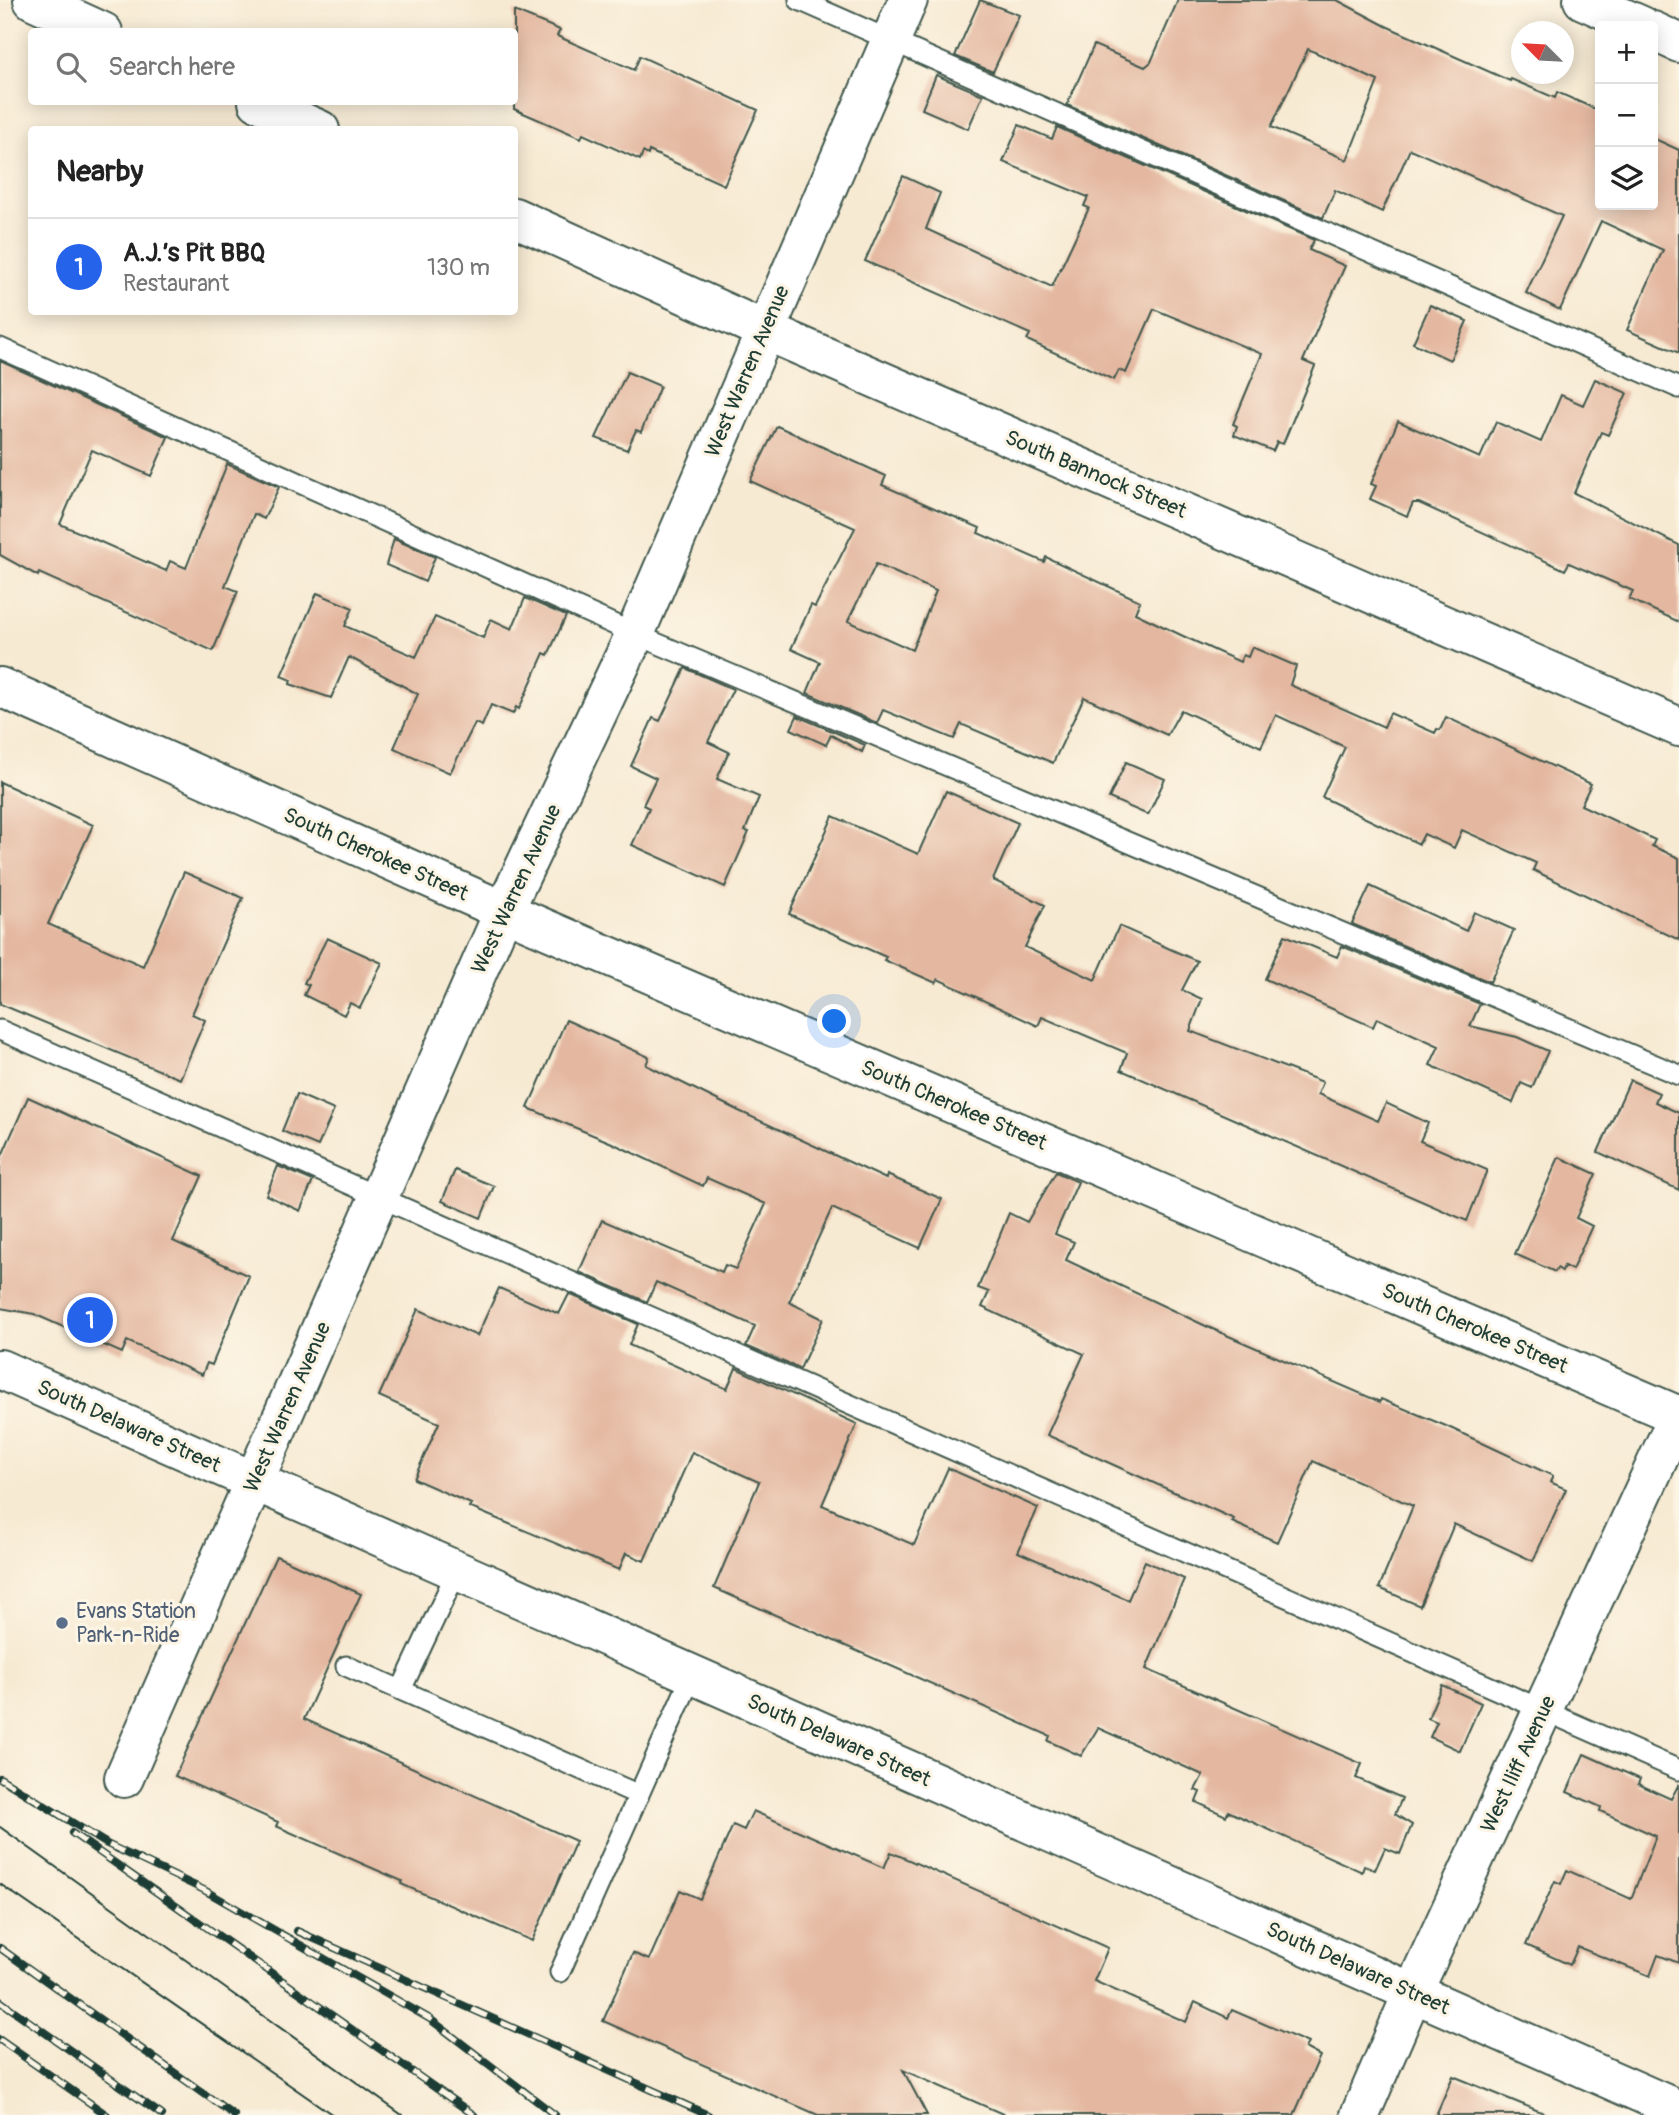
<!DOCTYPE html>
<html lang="en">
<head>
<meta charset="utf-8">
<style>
	:root { --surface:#fff; --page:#f2f2f2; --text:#222; --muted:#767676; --line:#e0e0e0; --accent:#2563eb }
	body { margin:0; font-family:Pangolin,sans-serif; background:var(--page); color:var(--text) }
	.controls { position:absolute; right:21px; top:21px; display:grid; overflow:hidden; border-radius:7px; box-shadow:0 4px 18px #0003 }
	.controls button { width:63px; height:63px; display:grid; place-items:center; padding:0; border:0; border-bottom:2px solid var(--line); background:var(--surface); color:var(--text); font:35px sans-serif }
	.compass { position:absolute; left:1511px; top:21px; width:63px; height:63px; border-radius:50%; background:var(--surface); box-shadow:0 4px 18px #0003; rotate:294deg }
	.you { position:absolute; left:835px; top:1022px; width:24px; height:24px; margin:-18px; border:5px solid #fff; border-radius:50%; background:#1a73e8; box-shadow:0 0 0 10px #1a73e833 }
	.badge { display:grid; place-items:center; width:46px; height:46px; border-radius:50%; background:var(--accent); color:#fff; font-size:23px; font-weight:700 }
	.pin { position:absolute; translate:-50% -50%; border:4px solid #fff; box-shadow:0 2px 7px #0006 }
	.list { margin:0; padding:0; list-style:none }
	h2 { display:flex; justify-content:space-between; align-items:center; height:91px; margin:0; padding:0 28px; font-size:30px }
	h2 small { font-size:23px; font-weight:400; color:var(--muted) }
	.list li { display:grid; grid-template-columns:46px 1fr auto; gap:21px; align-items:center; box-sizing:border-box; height:98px; padding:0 28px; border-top:2px solid var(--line) }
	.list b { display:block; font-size:26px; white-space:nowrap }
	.list p { margin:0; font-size:23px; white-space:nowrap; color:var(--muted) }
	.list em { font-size:23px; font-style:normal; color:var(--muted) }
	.icon { flex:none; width:38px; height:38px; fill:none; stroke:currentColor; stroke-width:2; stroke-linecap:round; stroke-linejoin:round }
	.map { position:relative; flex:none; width:1679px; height:2115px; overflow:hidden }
	.search { position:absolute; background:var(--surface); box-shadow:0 4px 18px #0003; left:28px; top:28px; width:490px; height:77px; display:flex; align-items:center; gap:18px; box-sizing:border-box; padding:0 24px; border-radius:7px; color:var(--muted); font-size:26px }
	.panel { position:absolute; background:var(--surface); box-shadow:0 4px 18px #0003; left:28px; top:126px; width:490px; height:189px; border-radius:7px }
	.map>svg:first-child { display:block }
	.building { fill:#e4b8a0; fill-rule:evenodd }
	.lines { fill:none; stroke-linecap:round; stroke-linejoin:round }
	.service-casing { stroke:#3f574c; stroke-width:23 }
	.minor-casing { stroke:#3f574c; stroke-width:42 }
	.service { stroke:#fff; stroke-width:19 }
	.minor { stroke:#fff; stroke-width:38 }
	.tram { stroke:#1f3d34; stroke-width:2 }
	.rail-casing { stroke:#1f3d34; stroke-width:8 }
	.rail { stroke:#fcf5e5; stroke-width:5; stroke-dasharray:16; stroke-linecap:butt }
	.service-dot { fill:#5c6f8a; stroke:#fcf5e5; stroke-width:2.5 }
	.labels { text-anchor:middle; stroke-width:6; stroke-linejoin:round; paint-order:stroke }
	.street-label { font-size:21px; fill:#1f3d34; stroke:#fcf5e5 }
	.service-label { font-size:21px; fill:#4e5e75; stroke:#fcf5e5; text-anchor:start }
</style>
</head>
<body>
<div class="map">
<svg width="1679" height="2115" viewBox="0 0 1679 2115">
	<rect width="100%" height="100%" fill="#fcf5e5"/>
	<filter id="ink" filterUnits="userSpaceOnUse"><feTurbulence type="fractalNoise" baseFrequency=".0143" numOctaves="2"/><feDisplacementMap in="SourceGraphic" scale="14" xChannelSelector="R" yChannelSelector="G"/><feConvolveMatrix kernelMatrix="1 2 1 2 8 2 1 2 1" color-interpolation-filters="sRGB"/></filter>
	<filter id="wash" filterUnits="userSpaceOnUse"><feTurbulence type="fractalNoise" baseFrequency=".00686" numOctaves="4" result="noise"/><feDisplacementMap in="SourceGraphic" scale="28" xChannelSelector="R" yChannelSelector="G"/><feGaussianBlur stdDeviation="1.57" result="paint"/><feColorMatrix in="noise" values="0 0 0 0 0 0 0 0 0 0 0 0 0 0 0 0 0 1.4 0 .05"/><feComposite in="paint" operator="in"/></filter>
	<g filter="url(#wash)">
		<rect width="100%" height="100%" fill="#f7ead3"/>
		<g id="blocks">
			<path class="building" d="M 980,0 L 1019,15 L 993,72 L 955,56 Z
				M 1178,0 L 1337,0 L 1386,26 L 1510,81 L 1511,79 L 1555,98 L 1557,92 L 1593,108 L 1600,112 L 1600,205 L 1653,205 L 1653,138 L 1679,150 L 1679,353 L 1627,330 L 1663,250 L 1601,221 L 1560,310 L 1526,293 L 1562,216 L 1410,149 L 1382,212 L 1335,190 L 1323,218 L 1067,105 L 1094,45 L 1145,67 L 1151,62 ZM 1308,49 L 1378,81 L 1347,160 L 1271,127 Z
				M 514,11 L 560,30 L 557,36 L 634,70 L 640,56 L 758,110 L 724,185 L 649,151 L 648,155 L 643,152 L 640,160 L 583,134 L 581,138 L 514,109 Z
				M 936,75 L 983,95 L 968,129 L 922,109 Z
				M 1019,125 L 1052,139 L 1057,127 L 1314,240 L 1309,250 L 1345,266 L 1303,361 L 1315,366 L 1283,444 L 1277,442 L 1273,451 L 1234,435 L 1237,426 L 1233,424 L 1262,354 L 1154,309 L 1126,373 L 1119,370 L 1114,380 L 1027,340 L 1030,334 L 865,261 L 903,176 L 940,193 L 926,229 L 1052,287 L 1089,208 L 1084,206 L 1088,197 L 1003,162 Z
				M 1430,305 L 1467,321 L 1450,360 L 1413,343 Z
				M 0,361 L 168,437 L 151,476 L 92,450 L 60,524 L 166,571 L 170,561 L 186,568 L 227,464 L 279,487 L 264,519 L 254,514 L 225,586 L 238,591 L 213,651 L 39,573 L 38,576 L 0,555 Z
				M 627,372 L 660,386 L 641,432 L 636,430 L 627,450 L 596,438 Z
				M 1595,379 L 1627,393 L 1608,435 L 1601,432 L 1574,493 L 1679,545 L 1679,622 L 1629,599 L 1633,591 L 1569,563 L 1565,570 L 1419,503 L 1413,503 L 1407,516 L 1370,499 L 1376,486 L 1371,484 L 1398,421 L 1480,458 L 1496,422 L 1541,442 L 1561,395 L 1583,405 Z
				M 777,426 L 886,476 L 882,485 L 980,528 L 978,533 L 1044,562 L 1046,557 L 1140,601 L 1135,613 L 1183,636 L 1240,662 L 1243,655 L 1248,657 L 1252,647 L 1296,666 L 1290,685 L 1384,727 L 1390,713 L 1435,733 L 1437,729 L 1440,730 L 1446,717 L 1591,784 L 1581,805 L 1655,840 L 1652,846 L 1679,858 L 1679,940 L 1533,870 L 1536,863 L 1462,830 L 1454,848 L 1424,834 L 1419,844 L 1322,797 L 1345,747 L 1276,715 L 1261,747 L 1181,710 L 1167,735 L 1084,697 L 1053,763 L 961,724 L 954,739 L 883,710 L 877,723 L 807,693 L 820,662 L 791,649 L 811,605 L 815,607 L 855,528 L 750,481 ZM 876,564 L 936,591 L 912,650 L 848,621 Z
				M 394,539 L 435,557 L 425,582 L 386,565 Z
				M 317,593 L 353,608 L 345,626 L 416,657 L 435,617 L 483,638 L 491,619 L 512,629 L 525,598 L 566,616 L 548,655 L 544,653 L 519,709 L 516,707 L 513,714 L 491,705 L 482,726 L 475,723 L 450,773 L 394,748 L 418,694 L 349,657 L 331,698 L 290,684 L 291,680 L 281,676 Z
				M 685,668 L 733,689 L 708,742 L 729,752 L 717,779 L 759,797 L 745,831 L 749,832 L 725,887 L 632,845 L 649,808 L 643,805 L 656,778 L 631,766 L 653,718 L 660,721 Z
				M 797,716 L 865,745 L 862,752 L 831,735 L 826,745 L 791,729 Z
				M 1126,762 L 1165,779 L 1148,815 L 1109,798 Z
				M 0,782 L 93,825 L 48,924 L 143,966 L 184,872 L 243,898 L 192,1014 L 205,1020 L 180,1079 L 0,1004 Z
				M 946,791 L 1018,823 L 993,880 L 1045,905 L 1025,947 L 1095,980 L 1119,926 L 1197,961 L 1182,990 L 1202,999 L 1190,1031 L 1323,1082 L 1318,1094 L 1378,1121 L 1386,1103 L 1428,1123 L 1420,1141 L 1487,1170 L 1467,1221 L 1121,1070 L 1127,1053 L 1042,1017 L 1038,1026 L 938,979 L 936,983 L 884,960 L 886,957 L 789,914 L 833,816 L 918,854 Z
				M 1370,886 L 1466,931 L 1474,912 L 1514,930 L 1490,982 L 1352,924 Z
				M 1285,935 L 1337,957 L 1342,946 L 1480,1004 L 1470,1026 L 1517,1037 L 1548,1051 L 1532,1088 L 1521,1083 L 1513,1103 L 1430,1065 L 1439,1046 L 1377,1018 L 1373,1027 L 1265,979 Z
				M 327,938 L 382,963 L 360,1008 L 350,1003 L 344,1015 L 304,995 L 309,985 L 304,983 Z
				M 566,1020 L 649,1057 L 646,1065 L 739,1111 L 886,1179 L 887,1175 L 942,1199 L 920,1248 L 832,1208 L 789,1302 L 823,1319 L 800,1369 L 746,1346 L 755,1326 L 656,1282 L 647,1302 L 579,1272 L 602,1220 L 722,1272 L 725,1265 L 736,1269 L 766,1204 L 707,1178 L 703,1186 L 612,1143 L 528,1108 Z
				M 1630,1080 L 1659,1093 L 1655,1102 L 1679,1113 L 1679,1190 L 1598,1152 Z
				M 297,1094 L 334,1110 L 318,1146 L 282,1131 Z
				M 28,1097 L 202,1176 L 173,1241 L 249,1276 L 212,1365 L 207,1363 L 202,1375 L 127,1341 L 122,1353 L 34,1314 L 0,1308 L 0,1160 Z
				M 1559,1157 L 1596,1174 L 1576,1218 L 1592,1226 L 1572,1270 L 1564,1266 L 1562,1271 L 1557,1268 L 1555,1272 L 1515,1254 Z
				M 278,1166 L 313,1181 L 300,1211 L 266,1195 Z
				M 455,1170 L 494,1186 L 481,1218 L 442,1201 Z
				M 1056,1172 L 1078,1182 L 1055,1234 L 1074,1242 L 1066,1260 L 1208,1327 L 1380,1402 L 1381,1399 L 1446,1426 L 1553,1476 L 1550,1482 L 1566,1489 L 1533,1561 L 1454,1524 L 1420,1606 L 1379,1588 L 1413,1506 L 1313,1461 L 1277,1542 L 1232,1522 L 1234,1519 L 1047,1435 L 1084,1354 L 982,1307 L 989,1292 L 978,1288 L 1009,1213 L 1027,1222 Z
				M 499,1288 L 559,1314 L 569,1294 L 638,1324 L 629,1345 L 727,1389 L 736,1368 L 857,1424 L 822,1505 L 914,1545 L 948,1468 L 1038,1508 L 1018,1552 L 1128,1600 L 1145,1561 L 1184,1579 L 1146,1669 L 1362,1764 L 1356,1778 L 1402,1798 L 1395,1814 L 1412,1825 L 1400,1854 L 1385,1848 L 1375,1870 L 1364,1866 L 1362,1872 L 1228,1811 L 1226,1816 L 1196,1802 L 1200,1792 L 1195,1790 L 1203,1775 L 1098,1728 L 1081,1756 L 1048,1741 L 1050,1736 L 714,1588 L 759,1482 L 692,1452 L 644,1561 L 626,1553 L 619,1570 L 469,1507 L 471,1504 L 414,1479 L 439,1423 L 379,1396 L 418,1309 L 477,1336 Z
				M 276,1556 L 361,1594 L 304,1719 L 576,1841 L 532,1941 L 401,1884 L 402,1881 L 276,1826 L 278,1822 L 175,1776 Z
				M 1442,1685 L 1481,1703 L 1460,1751 L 1430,1737 L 1437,1722 L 1428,1718 Z
				M 1584,1754 L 1640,1779 L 1638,1784 L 1671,1799 L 1679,1784 L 1679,1963 L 1658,1955 L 1650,1976 L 1578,1947 L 1570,1965 L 1526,1945 L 1555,1881 L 1561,1884 L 1567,1870 L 1631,1899 L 1656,1836 L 1600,1811 L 1601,1807 L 1567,1792 Z
				M 753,1811 L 884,1868 L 891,1852 L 1108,1948 L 1094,1981 L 1186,2022 L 1195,2002 L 1228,2018 L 1232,2010 L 1308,2043 L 1305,2048 L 1320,2056 L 1294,2115 L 1005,2115 L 903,2070 L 927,2115 L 818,2115 L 603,2021 L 633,1953 L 649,1960 L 680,1890 L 700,1899 L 733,1825 L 744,1830 Z
				M 1453,2076 L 1546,2114 L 1546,2115 L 1436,2115 Z"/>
		</g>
	</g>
	<g filter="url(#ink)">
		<use href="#blocks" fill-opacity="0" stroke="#3f574c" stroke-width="2"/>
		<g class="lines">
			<defs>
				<path id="service" d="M 799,0 L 1679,388
					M 0,348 L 635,634 L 1679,1075
					M 0,1030 L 1679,1770
					M 346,1666 L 639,1795
					M 401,1690 L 457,1571
					M 560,1972 L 692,1675"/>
				<path id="minor" d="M 33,0 L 103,32
					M 1583,0 L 1642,26
					M 1653,31 L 1679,43
					M 258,102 L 320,130
					M 514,217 L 764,330 L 1679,727
					M 0,687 L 504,911 L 1679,1416
					M 0,1369 L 1679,2110
					M 124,1778 L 504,911 L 635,634 L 908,0
					M 1360,2115 L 1413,1992 L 1679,1414"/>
			</defs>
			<use href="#service" class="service-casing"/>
			<use href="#minor" class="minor-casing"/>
			<use href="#service" class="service"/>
			<use href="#minor" class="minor"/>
			<path class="tram" d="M 0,1827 L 402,2115
				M 0,1884 L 333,2115"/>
			<defs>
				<path id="rail" d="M 0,1778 L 107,1844 L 204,1890 L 430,2019 L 555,2115
					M 72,1833 L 474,2115
					M 297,1931 L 708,2115
					M 0,1948 L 234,2115
					M 0,2001 L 162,2115
					M 0,2040 L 107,2115"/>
			</defs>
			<use href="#rail" class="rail-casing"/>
			<use href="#rail" class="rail"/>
		</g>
	</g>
	<circle class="service-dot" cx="62" cy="1623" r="7"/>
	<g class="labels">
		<g class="street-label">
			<text transform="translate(747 371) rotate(-67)" y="7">West Warren Avenue</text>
			<text transform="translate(1096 474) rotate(23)" y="7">South Bannock Street</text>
			<text transform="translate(376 854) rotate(24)" y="7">South Cherokee Street</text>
			<text transform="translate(516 889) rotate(-65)" y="7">West Warren Avenue</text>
			<text transform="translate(954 1105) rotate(23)" y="7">South Cherokee Street</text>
			<text transform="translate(1475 1328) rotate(23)" y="7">South Cherokee Street</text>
			<text transform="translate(287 1407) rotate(-66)" y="7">West Warren Avenue</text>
			<text transform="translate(129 1426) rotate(24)" y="7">South Delaware Street</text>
			<text transform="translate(839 1740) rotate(24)" y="7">South Delaware Street</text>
			<text transform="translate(1518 1764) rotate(-65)" y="7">West Iliff Avenue</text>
			<text transform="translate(1358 1968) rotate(24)" y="7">South Delaware Street</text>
		</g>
		<g class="service-label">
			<text x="76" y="1618">Evans Station<tspan x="76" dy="24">Park-n-Ride</tspan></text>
		</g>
	</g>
</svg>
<div class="controls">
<button>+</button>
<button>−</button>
<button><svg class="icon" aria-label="layers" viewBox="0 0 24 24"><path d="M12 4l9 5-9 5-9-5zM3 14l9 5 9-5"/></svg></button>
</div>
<svg class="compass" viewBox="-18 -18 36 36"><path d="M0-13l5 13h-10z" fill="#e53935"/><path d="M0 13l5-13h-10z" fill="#767676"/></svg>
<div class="you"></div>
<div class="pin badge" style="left:90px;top:1320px">1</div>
<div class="search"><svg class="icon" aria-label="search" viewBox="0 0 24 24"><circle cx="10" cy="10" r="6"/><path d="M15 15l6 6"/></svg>Search here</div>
<section class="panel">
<h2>Nearby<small></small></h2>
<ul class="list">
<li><span class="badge">1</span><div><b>A.J.’s Pit BBQ</b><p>Restaurant</p></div><em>130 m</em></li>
</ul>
</section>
</div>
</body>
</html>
